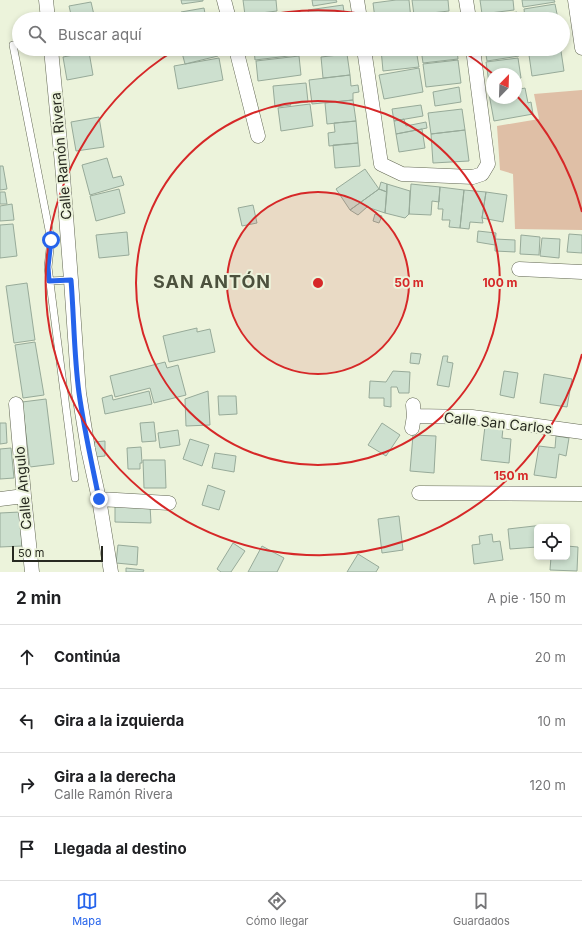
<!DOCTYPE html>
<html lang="es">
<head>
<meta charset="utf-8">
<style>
	:root { --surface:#fff; --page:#f2f2f2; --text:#202124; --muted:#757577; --line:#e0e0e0; --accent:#2563eb }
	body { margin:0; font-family:Inter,sans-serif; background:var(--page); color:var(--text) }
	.controls { position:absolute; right:12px; bottom:12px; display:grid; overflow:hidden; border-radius:6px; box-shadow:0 2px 6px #0003 }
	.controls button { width:36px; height:36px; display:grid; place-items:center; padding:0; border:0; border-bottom:1px solid var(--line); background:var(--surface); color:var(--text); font:20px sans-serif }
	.compass { position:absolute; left:486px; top:68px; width:36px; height:36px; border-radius:50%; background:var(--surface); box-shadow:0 2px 6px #0003; rotate:23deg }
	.scale { position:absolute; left:12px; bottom:10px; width:91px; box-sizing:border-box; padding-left:4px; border:2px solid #272920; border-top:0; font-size:11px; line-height:14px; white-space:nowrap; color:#272920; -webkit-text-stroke:3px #ecf3db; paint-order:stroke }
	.stop { position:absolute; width:12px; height:12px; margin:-9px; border:3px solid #2563eb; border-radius:50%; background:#fff }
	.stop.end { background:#2563eb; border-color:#fff; box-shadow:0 1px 4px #0008 }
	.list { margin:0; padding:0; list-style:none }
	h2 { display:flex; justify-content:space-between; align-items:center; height:52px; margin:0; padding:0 16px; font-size:17px }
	h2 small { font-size:13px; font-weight:400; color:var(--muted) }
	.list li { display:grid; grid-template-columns:26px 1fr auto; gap:12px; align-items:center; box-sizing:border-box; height:64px; padding:0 16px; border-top:1px solid var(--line) }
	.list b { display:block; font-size:15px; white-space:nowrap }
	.list p { margin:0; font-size:13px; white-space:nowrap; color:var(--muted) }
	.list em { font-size:13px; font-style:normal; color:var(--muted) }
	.icon { flex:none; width:22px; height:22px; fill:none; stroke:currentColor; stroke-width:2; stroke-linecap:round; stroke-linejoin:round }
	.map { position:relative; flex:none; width:582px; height:572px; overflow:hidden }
	.search { position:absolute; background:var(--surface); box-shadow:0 2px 6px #0003; left:12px; right:12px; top:12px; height:44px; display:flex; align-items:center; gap:10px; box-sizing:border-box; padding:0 14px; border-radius:22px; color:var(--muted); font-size:15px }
	.sheet { height:308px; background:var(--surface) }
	nav { display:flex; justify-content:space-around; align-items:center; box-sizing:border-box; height:56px; border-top:1px solid var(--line); background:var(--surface); font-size:11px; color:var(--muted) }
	nav a { display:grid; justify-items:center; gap:2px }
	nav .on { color:var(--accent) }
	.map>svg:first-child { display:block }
	.green { fill:#dfbfa6 }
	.building { fill:#cde0cf; stroke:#97aa99 }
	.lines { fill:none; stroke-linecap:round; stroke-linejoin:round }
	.lane-casing { stroke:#626753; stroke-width:8 }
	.street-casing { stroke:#626753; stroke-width:15 }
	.lane { stroke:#fff; stroke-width:7 }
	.street { stroke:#fff; stroke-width:14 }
	.route { stroke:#2563eb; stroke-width:5 }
	.ring { fill:none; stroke:#d62828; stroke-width:2 }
	.labels { text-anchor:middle; stroke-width:4; stroke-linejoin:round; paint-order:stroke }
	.street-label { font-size:14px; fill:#272920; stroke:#ecf3db }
	.district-label { font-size:18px; font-weight:bold; letter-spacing:1px; fill:#4c513d; stroke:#ecf3db }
	.centre { fill:#d62828; stroke:#ecf3db; stroke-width:2 }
	.ring-label { font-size:12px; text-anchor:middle; font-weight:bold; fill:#d62828; stroke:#ecf3db; stroke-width:4; stroke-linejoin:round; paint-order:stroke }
</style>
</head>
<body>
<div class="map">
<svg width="582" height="572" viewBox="0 0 582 572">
	<rect width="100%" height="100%" fill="#ecf3db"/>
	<path class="green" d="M 582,90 L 582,230 L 515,229 L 513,174 L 500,170 L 497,126 L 539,119 L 534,94 Z"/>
	<path class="building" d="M 181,0 L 203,0 L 203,1 L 182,4 Z
		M 243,0 L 276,0 L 277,11 L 245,15 Z
		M 312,0 L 336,0 L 337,2 L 313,6 Z
		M 396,0 L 409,0 L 411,19 L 375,19 L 373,3 Z
		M 412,0 L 448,0 L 449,11 L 414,15 Z
		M 480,0 L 513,0 L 514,10 L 482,14 Z
		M 522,0 L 554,0 L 555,2 L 523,7 Z
		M 91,2 L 94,15 L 72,19 L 69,6 Z
		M 555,4 L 558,19 L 525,19 L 524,9 Z
		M 343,5 L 345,19 L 309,19 L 308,10 Z
		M 204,8 L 206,19 L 182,19 L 181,12 Z
		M 517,12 L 518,19 L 485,19 L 485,17 Z
		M 282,14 L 283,19 L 246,19 L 246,18 Z
		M 450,15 L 450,19 L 422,19 Z
		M 181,49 L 216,49 L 218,56 L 185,64 Z
		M 254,49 L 297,49 L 297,55 L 255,60 Z
		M 381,49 L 416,49 L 419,67 L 383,71 Z
		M 421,49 L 457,49 L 458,59 L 423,63 Z
		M 485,49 L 518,49 L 519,56 L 487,61 Z
		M 561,51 L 564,71 L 532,76 L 529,55 Z
		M 89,52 L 93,75 L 67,80 L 63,57 Z
		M 347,54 L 350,75 L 323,78 L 321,57 Z
		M 299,56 L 301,75 L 258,81 L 256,61 Z
		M 219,58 L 223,80 L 178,89 L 174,66 Z
		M 518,58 L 521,78 L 516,79 L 516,74 L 492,74 L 492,82 L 489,83 L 486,62 Z
		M 458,60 L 461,83 L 426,87 L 423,64 Z
		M 419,68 L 423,92 L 384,99 L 379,75 Z
		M 350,75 L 351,86 L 358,85 L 359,92 L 353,93 L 353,100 L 312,104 L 309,80 Z
		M 306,83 L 308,102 L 290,104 L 291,105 L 275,107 L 273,86 Z
		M 459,87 L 461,102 L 435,106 L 433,92 Z
		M 525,88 L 528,103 L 531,102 L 533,114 L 494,121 L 489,94 L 492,94 L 492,98 L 516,98 L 516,90 Z
		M 353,100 L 356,121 L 327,124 L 325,103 Z
		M 310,104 L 313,126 L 281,131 L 278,108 Z
		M 421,105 L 423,116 L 394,121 L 392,109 Z
		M 462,109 L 465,130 L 431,134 L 428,113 Z
		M 99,117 L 104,147 L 76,151 L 71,122 Z
		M 404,119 L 406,126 L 426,122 L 427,128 L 396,134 L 394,121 Z
		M 356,121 L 358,143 L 329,146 L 328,133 L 335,132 L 334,123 Z
		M 422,129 L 425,148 L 399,152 L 396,134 Z
		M 465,130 L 469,161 L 433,163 L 431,134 Z
		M 358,143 L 360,166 L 335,168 L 333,145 Z
		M 107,158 L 113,178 L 121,176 L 124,185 L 90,195 L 82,165 Z
		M 0,166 L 3,166 L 7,189 L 0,190 Z
		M 365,169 L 379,189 L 350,210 L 336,189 Z
		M 381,182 L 387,184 L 387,192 L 379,189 Z
		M 387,184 L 410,191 L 409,214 L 405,218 L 385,213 Z
		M 411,184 L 440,187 L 439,202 L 432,201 L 431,215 L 409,214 Z
		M 440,187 L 464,190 L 460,228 L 449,227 L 450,220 L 442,220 L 443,209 L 438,209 Z
		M 119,189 L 125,213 L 96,221 L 90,196 Z
		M 379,189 L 387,192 L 385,213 L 367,207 L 358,215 L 350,210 Z
		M 464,190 L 486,192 L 482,218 L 483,223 L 470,222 L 469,229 L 460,228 Z
		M 0,192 L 5,192 L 7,204 L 0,204 Z
		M 486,192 L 507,195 L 503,222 L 482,218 Z
		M 12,204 L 14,220 L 0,221 L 0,206 Z
		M 253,205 L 257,223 L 242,226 L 238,208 Z
		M 375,214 L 382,216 L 379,223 L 373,221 Z
		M 13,224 L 17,256 L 0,258 L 0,225 Z
		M 478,231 L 496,233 L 495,245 L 477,242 Z
		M 127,232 L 129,255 L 99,258 L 96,235 Z
		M 569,234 L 582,235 L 582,253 L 567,252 Z
		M 521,235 L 540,237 L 539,255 L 520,254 Z
		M 542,238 L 560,239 L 559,258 L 540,256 Z
		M 495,239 L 515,240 L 515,252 L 495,251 Z
		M 27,283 L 35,340 L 14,343 L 6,286 Z
		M 197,328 L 197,332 L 210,329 L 215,352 L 169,362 L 163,336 Z
		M 35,342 L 44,395 L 23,398 L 15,345 Z
		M 411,353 L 421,354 L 419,364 L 410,363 Z
		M 443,356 L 448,356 L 447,362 L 453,363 L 449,387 L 437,385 Z
		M 165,362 L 167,368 L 178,365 L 186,395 L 154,403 L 150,388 L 115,397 L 110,376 Z
		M 393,371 L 410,372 L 409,393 L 399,393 L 397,387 L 391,387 L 391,407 L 384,406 L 384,398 L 369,398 L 370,381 L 386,382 Z
		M 504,371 L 518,373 L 514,398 L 500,395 Z
		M 544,374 L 572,379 L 567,407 L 540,403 Z
		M 149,391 L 152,404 L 105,414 L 102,398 L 112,395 L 113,400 Z
		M 208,391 L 210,425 L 186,426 L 185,399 Z
		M 218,396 L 236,396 L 237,414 L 219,415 Z
		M 46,399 L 54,464 L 30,467 L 22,402 Z
		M 154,422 L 156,441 L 142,442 L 140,423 Z
		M 0,423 L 6,423 L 7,443 L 0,444 Z
		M 382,423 L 400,435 L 386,456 L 368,445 Z
		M 485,426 L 503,428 L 502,438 L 511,439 L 509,463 L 481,460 Z
		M 178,430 L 180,445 L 160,448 L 158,433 Z
		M 413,435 L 436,436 L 434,473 L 410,471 Z
		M 556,436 L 569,438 L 566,456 L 559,454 L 556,478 L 534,475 L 539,446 L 555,448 Z
		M 190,439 L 209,445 L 202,466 L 183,459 Z
		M 105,441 L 105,456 L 95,457 L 94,442 Z
		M 141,447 L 142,463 L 140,463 L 140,469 L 128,469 L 127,448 Z
		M 11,448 L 14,478 L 0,479 L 0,449 Z
		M 215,453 L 236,456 L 234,472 L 212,468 Z
		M 143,460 L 165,460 L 166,488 L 144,488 Z
		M 208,485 L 225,491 L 219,510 L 202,505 Z
		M 115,505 L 150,505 L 151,523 L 115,522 Z
		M 20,512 L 22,546 L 0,547 L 0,513 Z
		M 399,516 L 403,550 L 382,553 L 378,519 Z
		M 543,525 L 543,527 L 537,527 L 537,547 L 510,549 L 508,529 Z
		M 492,534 L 493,542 L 500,541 L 503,560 L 474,564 L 472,545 L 480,544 L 479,536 Z
		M 233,543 L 245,551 L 231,572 L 221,572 L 217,569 Z
		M 118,545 L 138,547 L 137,565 L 116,563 Z
		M 262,546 L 284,558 L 277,572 L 248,572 Z
		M 567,546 L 578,547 L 577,571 L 550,570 L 551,557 L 567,557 Z
		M 358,554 L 379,567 L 376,572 L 347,572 Z
		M 126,568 L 144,570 L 143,572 L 126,572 Z"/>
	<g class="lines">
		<defs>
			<path id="lane" d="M 13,45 L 51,240 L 48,267 L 75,478
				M 49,281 L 71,280"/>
			<path id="street" d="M 46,0 L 48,19
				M 224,0 L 229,19
				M 357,0 L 360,19
				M 466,0 L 469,19
				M 575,0 L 582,48
				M 51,49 L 62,164 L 71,280 L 77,366 L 79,393 L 88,449 L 99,499 L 111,572
				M 236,49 L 258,136
				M 364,49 L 381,164 L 402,174 L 473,177 L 482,174 L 488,164 L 473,49
				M 519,269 L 582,272
				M 16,404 L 24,496 L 32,572
				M 414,416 L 472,417 L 582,432
				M 412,428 L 414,416 L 413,405
				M 419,493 L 582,494
				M 0,499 L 24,496
				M 99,499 L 169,503"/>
		</defs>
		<use href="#lane" class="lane-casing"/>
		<use href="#street" class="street-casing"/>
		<use href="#lane" class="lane"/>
		<use href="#street" class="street"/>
	</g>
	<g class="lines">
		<path class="route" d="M 51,240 L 48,267 L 49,281 L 71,280 C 74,317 74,356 79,393 C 84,429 92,464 99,499"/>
	</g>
	<circle cx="318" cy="283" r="91" fill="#d62828" fill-opacity=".12"/>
	<g class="ring">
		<circle cx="318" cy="283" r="91"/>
		<circle cx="318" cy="283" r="182"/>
		<path d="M582 354A273 273 0 1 1 175 50M250 19A273 273 0 0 1 386 19M461 50A273 273 0 0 1 493 74M516 95A273 273 0 0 1 582 212"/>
	</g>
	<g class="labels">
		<g class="street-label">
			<text transform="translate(61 156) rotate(-95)" y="5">Calle Ramón Rivera</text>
			<text transform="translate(498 423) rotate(6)" y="5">Calle San Carlos</text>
			<text transform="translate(23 488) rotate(-95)" y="5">Calle Angulo</text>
		</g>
		<g class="district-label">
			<text x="212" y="288">SAN ANTÓN</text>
		</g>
	</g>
	<circle cx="318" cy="283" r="6" class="centre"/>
	<g class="ring-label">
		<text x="409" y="287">50 m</text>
		<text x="500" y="287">100 m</text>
		<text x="511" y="480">150 m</text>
	</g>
</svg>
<div class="controls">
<button><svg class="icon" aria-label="locate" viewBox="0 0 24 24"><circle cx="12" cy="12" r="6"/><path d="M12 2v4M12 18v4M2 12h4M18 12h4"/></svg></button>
</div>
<svg class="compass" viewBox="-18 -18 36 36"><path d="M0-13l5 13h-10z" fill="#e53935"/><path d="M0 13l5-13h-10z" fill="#757577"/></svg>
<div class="scale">50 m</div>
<div class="stop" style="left:51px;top:240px"></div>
<div class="stop end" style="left:99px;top:499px"></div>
<div class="search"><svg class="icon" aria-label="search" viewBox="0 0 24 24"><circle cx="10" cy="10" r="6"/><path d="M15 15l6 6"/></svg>Buscar aquí</div>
</div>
<section class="sheet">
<h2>2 min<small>A pie · 150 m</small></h2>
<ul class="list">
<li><svg class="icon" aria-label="ahead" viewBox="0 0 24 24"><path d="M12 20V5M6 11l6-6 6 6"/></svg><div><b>Continúa</b></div><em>20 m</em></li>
<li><svg class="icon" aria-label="left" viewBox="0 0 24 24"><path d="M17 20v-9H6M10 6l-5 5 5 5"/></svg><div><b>Gira a la izquierda</b></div><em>10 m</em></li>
<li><svg class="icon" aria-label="right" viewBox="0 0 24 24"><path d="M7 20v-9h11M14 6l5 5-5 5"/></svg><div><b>Gira a la derecha</b><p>Calle Ramón Rivera</p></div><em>120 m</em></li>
<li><svg class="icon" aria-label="arrive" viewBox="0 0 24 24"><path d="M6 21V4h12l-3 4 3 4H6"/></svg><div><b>Llegada al destino</b></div></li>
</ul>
</section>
<nav>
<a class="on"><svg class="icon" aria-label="map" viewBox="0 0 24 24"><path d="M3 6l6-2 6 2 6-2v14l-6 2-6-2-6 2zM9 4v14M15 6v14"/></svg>Mapa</a>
<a><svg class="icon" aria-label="directions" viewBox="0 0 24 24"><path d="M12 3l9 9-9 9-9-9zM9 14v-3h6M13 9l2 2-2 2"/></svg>Cómo llegar</a>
<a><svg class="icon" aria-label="saved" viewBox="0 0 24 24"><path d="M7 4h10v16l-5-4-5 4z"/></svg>Guardados</a>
</nav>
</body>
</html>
